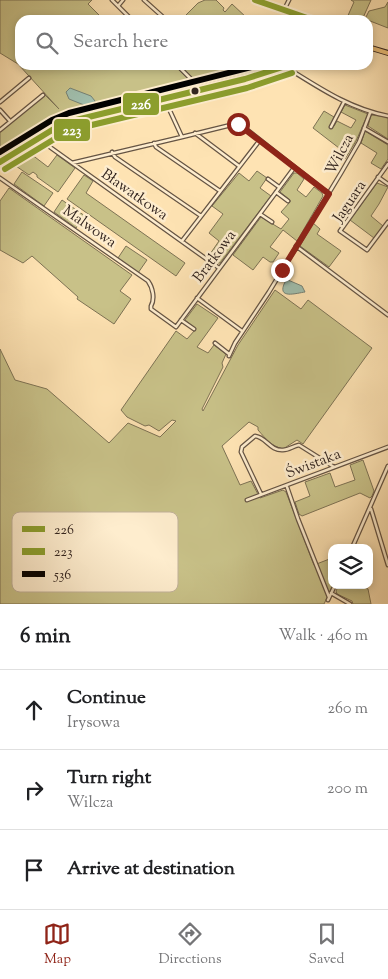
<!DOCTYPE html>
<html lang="en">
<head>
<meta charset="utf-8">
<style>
	:root { --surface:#fff; --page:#f2f2f2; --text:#202124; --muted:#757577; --line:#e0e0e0; --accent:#8f2418 }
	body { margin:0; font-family:"Sorts Mill Goudy",serif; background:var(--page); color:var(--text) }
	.controls { position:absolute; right:15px; bottom:15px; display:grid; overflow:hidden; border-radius:10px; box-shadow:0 2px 8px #0003 }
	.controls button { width:45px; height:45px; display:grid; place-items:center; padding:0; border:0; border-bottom:1px solid var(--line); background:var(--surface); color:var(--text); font:25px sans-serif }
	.stop { position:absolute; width:15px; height:15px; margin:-11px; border:4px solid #8f2418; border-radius:50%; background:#fff }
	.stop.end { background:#8f2418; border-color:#fff; box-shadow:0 1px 5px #0008 }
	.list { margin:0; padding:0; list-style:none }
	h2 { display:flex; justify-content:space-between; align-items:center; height:65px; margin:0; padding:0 20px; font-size:21px }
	h2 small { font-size:16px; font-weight:400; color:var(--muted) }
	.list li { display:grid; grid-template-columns:32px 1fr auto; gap:15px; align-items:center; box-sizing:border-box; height:80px; padding:0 20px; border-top:1px solid var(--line) }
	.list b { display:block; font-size:19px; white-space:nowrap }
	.list p { margin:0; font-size:16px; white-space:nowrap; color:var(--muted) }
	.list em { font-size:16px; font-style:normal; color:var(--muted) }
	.icon { flex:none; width:28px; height:28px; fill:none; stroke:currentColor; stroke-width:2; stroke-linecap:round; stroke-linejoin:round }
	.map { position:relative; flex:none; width:388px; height:604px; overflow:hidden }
	.search { position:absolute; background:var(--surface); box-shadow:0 2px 8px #0003; left:15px; right:15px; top:15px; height:55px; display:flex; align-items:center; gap:12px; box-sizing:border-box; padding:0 18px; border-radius:15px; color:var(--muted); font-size:19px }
	.sheet { height:305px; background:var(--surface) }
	nav { display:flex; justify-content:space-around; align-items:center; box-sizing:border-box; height:70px; border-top:1px solid var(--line); background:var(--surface); font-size:14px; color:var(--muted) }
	nav a { display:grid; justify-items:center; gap:2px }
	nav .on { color:var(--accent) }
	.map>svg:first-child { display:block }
	.green { fill:#c8c188; stroke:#7d7254 }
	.water { fill:#a0bead; stroke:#748074 }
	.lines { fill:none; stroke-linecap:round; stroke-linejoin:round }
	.minor-casing { stroke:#655444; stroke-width:5 }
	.tertiary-casing { stroke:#655444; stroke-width:5.5 }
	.primary-casing { stroke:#32241f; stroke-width:6 }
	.minor { stroke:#feedce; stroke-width:2.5 }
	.tertiary { stroke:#feedce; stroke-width:3 }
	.primary { stroke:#efc27a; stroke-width:4 }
	.bus-1-casing { stroke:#feedce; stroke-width:10 }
	.bus-2-casing { stroke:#feedce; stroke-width:10 }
	.bus-3-casing { stroke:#feedce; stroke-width:10 }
	.bus-1 { stroke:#8c9e2d; stroke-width:6 }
	.bus-2 { stroke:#8c9e2d; stroke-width:6 }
	.bus-3 { stroke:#000; stroke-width:6 }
	.route { stroke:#8f2418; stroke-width:6 }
	.bus-dot { fill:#32241f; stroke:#feedce; stroke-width:2 }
	.labels { text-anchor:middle; stroke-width:5; stroke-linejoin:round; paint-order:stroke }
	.street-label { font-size:15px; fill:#32241f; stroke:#feedce }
	.key { fill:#feedce; stroke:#c1b19a; stroke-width:1 }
	.key-label { font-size:14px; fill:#32241f }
	.line-badge { stroke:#feedce; stroke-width:2 }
	.badge-label { font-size:14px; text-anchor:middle; font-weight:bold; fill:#fff }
</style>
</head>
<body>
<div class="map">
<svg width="388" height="604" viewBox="0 0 388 604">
	<rect width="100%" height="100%" fill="#fee3b3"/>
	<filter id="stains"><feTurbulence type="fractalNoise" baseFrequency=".004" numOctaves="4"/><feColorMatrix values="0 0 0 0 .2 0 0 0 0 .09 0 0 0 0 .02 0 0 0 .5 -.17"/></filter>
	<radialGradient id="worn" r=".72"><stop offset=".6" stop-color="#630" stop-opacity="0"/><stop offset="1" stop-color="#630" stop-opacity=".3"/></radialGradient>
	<path class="green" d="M 0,0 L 92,0 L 88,4 L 104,20 L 20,20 L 20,65 L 174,65 L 190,81 L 192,87 L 65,116 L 0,159 L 0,132 L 45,95 L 59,109 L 18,64 L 0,53 Z
		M 205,0 L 216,0 L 224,8 L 223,10 L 225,12 L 232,4 L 247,18 L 251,20 L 181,20 L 198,3 Z
		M 351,0 L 371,0 L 362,20 L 346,20 L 354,2 Z
		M 388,2 L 388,28 L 365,19 L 369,11 L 385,7 Z
		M 179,65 L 242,65 L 245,73 L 266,67 L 266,65 L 276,65 L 200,85 Z
		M 345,105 L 368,114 L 356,141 L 345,159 L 337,153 L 339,148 L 313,128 L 324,111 L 334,117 L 331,125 L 334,126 L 337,121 L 351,128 L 356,120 L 341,112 Z
		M 371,115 L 388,117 L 388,139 L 368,126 Z
		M 365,131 L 388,145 L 388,159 L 381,169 L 371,163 L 377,153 L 361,143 Z
		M 27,151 L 48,167 L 57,155 L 75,168 L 58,192 L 37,177 L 37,175 L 33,172 L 29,175 L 10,162 Z
		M 257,171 L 267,178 L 260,188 L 271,196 L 220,263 L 217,263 L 208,257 L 219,241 L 209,233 L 223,214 L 212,206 L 239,173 L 249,181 Z
		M 22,172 L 53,193 L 44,206 L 14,184 Z
		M 294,173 L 297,173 L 304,179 L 297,190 L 306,197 L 314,187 L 322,193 L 323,196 L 297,241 L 283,230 L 270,247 L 279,253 L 273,262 L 270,262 L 263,257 L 253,270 L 233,255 L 261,217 L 281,229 L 289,219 L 281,212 L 290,202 L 290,200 L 280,192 Z
		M 84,175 L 93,181 L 86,193 L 185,263 L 176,276 L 67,199 Z
		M 377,183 L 388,187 L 379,204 L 371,216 L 383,226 L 374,238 L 350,220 Z
		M 9,188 L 132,275 L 120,291 L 131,299 L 114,324 L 77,299 L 78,297 L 32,256 L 23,263 L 0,250 L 0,201 Z
		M 62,200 L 85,216 L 76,228 L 54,212 Z
		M 313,223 L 320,229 L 317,234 L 341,251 L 329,267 L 300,246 Z
		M 126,246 L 147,260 L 138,273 L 118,258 Z
		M 275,290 L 301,309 L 308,300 L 372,348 L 303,444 L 297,440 L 283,449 C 271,446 266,439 258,430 L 258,427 L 249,422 L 222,446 L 240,485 L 251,481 L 260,498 L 283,490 L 286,492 L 314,565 L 332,558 L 333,585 L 324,604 L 0,604 L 0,349 L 15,380 L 47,389 L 109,443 L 128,423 L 160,437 L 176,421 L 172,420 L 159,431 L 149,425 L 145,426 L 127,417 L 121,410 L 176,331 L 187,339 L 195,330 L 195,328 L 185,320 L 197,304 L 218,318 L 197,347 L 208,353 L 214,345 L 226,354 L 222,363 L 223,367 L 202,409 L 203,411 L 238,345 Z
		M 363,460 L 374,491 L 372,496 L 370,498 L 360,493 L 302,516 L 299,514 L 295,502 L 310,496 L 305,482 L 330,473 L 335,487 L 355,480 L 350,465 Z
		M 339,585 L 360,585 L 368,589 L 371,604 L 353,604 L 352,601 L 337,594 L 336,591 Z"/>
	<path class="water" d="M 70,88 L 91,96 L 95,101 L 95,104 L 89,107 L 69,99 L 66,92 Z
		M 288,280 L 302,286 L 305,292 C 297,293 276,300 285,282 Z"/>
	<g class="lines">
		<defs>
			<path id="minor" d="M 112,0 L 132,20
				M 144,0 L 163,17
				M 118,6 L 123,0
				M 284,10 L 289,0
				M 177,65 L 198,86
				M 288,66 L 289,69 C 321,89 351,109 388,116
				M 164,98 L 182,137 L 235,124 L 241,125 L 329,194
				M 0,102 L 29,78
				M 0,110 L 10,121
				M 331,127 L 344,102
				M 364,128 L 388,142
				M 0,130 L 43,95
				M 195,133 L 239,166
				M 41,137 L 47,145 L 219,268
				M 154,143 L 156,147 L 220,191
				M 112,152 L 115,157 L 201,216
				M 72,163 L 182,137
				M 388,164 L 340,231 L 367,250 L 388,222
				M 378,177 L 388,184
				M 0,178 L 148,281 C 153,288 155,299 151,306 L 151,309 L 176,327 L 294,168
				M 268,179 L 279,187
				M 276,192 L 288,201
				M 260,214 L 272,222
				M 182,241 L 260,140
				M 296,246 L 388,315
				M 197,298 L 242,331
				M 181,320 L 194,329
				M 215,343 L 229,354
				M 229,356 L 235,343 L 269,292 L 341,173 L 359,142 L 370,113
				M 287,487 L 298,519 L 329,597
				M 261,494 L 241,452 L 242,447 L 255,436 C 266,437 270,451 283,450 C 289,450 293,446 299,445 L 334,467
				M 247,500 L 388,447
				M 371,509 L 388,565
				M 352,548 L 388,466
				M 331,593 L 350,604
				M 328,600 L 335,585"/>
			<path id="tertiary" d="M 255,0 L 313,20"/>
			<path id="primary" d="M 368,47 L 388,53
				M 0,162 L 57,127 L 72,121 L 245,79 L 289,65"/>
		</defs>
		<use href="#minor" class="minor-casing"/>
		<use href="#tertiary" class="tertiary-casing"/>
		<use href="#primary" class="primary-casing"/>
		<use href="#minor" class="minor"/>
		<use href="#tertiary" class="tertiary"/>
		<use href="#primary" class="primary"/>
		<defs>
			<path id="bus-1" d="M 255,0 L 313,20
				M 0,162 L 57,127 L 72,121 L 245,79 L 289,65"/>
			<path id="bus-2" d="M 5,169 L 61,135 L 75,129 L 247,88 L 292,73"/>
			<path id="bus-3" d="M 0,152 L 52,120 L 69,113 L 260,65"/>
		</defs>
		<use href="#bus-1" class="bus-1-casing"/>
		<use href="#bus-2" class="bus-2-casing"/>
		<use href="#bus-3" class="bus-3-casing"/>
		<use href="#bus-1" class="bus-1"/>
		<use href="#bus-2" class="bus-2"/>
		<use href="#bus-3" class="bus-3"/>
	</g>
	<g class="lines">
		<path class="route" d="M 238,124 L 329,194 L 282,270"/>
	</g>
	<circle class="bus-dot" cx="195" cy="91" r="4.5"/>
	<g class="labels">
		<g class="street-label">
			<text transform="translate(339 154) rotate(-62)" y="5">Wilcza</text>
			<text transform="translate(135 194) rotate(35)" y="5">Bławatkowa</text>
			<text transform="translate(349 201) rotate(-56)" y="5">Jaguara</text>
			<text transform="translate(90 226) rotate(35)" y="5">Malwowa</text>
			<text transform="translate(214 256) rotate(-53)" y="5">Bratkowa</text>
			<text transform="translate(313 463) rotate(-21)" y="5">Świstaka</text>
		</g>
	</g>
	<rect x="12" y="512" width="166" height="80" rx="8" class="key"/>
	<rect x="22" y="526" width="23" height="6" fill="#8c9e2d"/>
	<rect x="22" y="548" width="23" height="7" fill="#8c9e2d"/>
	<rect x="22" y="571" width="23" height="6" fill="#000"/>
	<g class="key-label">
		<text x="54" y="534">226</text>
		<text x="54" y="556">223</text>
		<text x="54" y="579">536</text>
	</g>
	<g class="line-badge">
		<rect x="122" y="92" width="38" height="24" rx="5" fill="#8c9e2d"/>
		<rect x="53" y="118" width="38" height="24" rx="5" fill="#8c9e2d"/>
	</g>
	<g class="badge-label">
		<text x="141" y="109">226</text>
		<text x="72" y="135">223</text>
	</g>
	<rect width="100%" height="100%" filter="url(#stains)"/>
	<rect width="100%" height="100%" fill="url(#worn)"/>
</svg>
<div class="controls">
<button><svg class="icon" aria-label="layers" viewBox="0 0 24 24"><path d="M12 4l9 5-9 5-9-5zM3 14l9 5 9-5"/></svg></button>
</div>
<div class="stop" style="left:238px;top:124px"></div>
<div class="stop end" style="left:282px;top:270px"></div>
<div class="search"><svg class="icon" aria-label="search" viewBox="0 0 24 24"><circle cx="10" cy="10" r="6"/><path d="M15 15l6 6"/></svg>Search here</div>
</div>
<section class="sheet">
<h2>6 min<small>Walk · 460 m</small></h2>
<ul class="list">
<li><svg class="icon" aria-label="ahead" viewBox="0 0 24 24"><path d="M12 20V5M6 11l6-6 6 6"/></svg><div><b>Continue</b><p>Irysowa</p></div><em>260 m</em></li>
<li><svg class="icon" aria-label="right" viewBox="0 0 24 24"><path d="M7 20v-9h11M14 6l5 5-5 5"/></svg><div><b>Turn right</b><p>Wilcza</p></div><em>200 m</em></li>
<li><svg class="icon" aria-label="arrive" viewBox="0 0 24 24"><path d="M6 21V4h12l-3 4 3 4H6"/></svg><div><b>Arrive at destination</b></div></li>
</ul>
</section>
<nav>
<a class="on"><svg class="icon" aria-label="map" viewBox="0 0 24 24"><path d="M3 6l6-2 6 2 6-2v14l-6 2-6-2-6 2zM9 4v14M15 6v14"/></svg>Map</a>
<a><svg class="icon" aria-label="directions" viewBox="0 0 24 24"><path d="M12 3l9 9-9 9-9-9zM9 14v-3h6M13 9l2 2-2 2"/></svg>Directions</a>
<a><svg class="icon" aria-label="saved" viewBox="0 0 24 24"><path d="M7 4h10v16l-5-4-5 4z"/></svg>Saved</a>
</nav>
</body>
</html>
